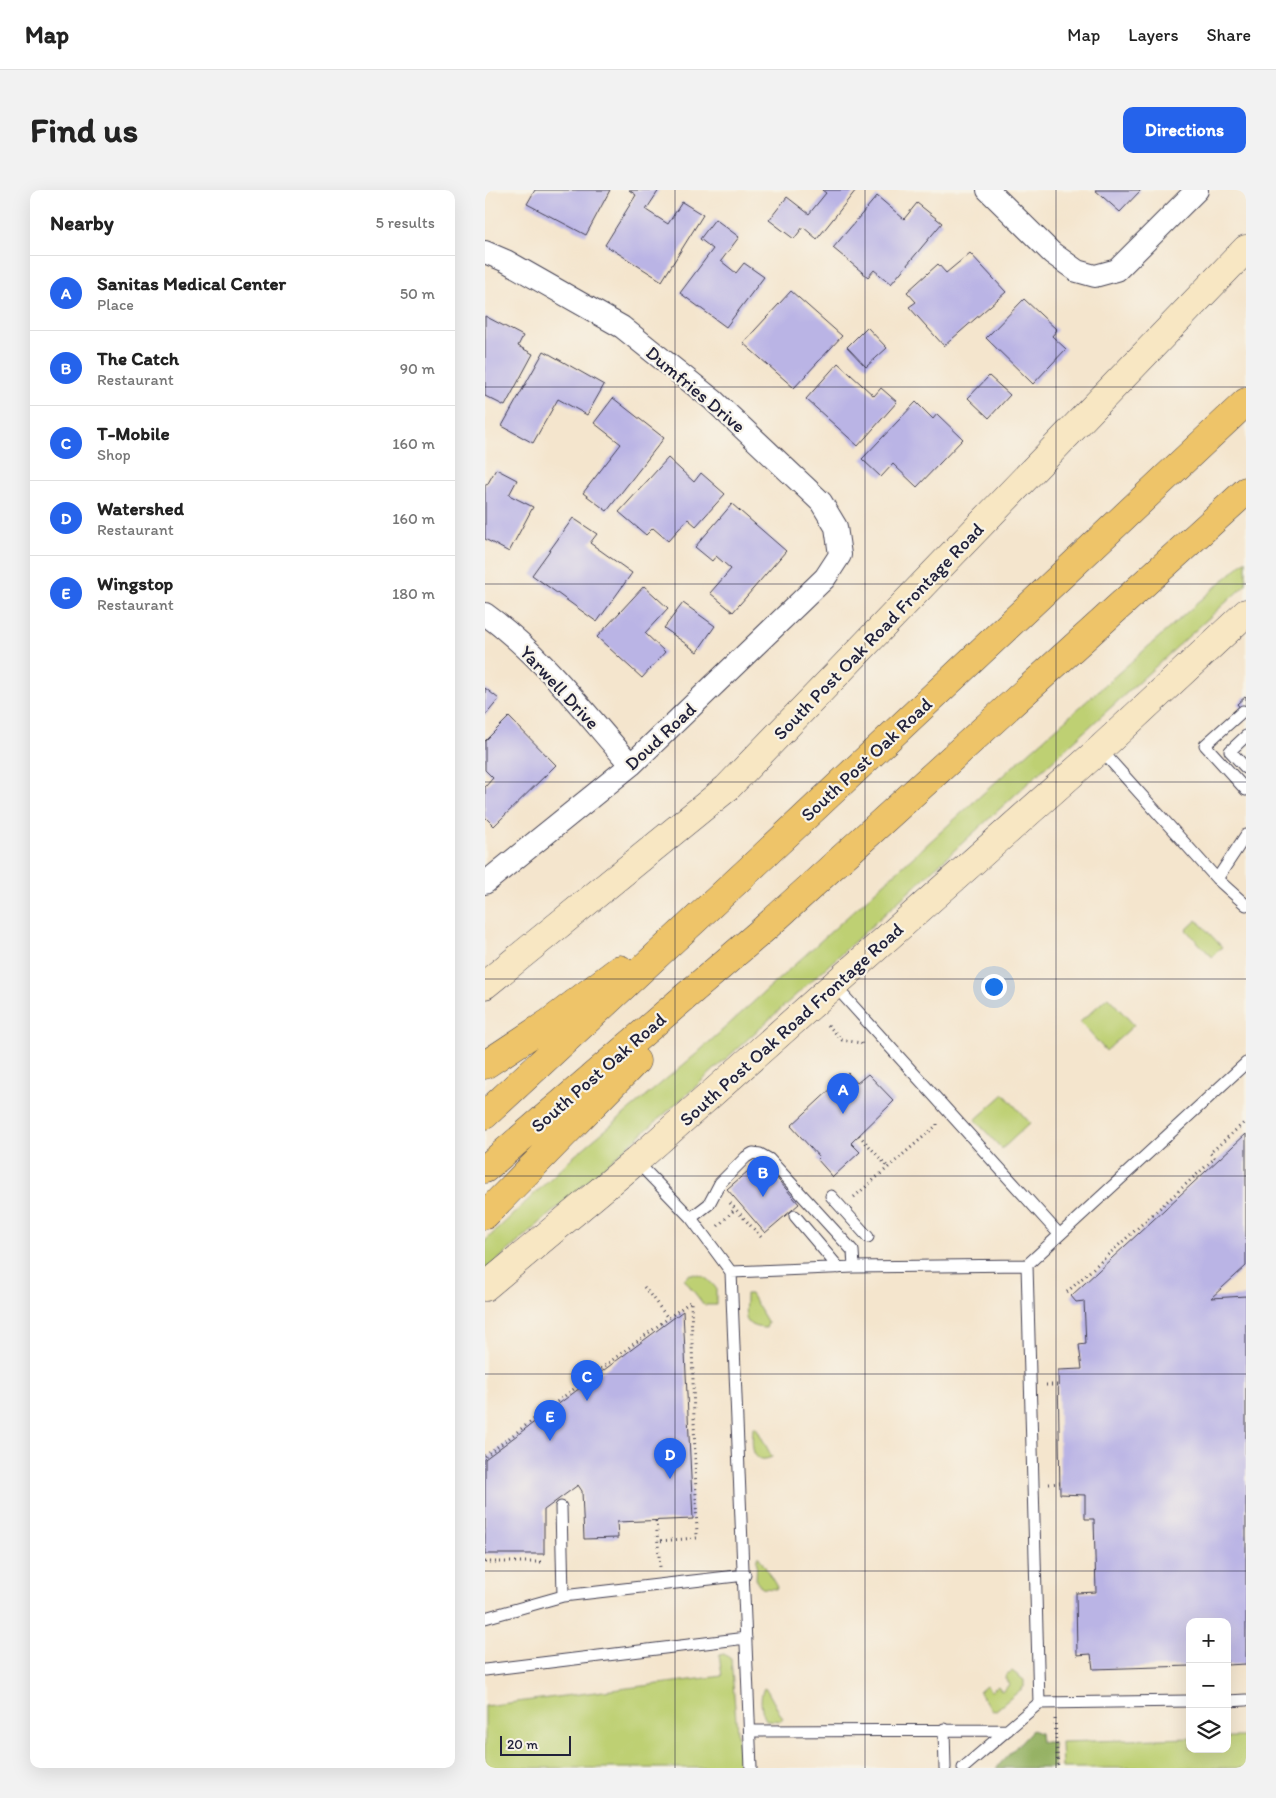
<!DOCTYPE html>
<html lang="en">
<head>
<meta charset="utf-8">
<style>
	:root { --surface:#fff; --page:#f2f2f2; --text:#222; --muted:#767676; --line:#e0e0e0; --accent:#2563eb }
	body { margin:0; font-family:Itim,sans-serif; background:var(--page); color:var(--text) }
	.controls { position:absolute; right:15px; bottom:15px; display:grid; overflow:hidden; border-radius:10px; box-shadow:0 5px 20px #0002 }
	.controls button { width:45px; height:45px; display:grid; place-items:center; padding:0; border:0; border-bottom:1px solid var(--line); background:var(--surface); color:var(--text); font:25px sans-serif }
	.scale { position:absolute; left:15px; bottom:12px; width:71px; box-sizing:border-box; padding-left:5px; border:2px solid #22223b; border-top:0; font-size:14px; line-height:18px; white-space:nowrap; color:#22223b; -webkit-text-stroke:4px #f7f3e8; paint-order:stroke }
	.you { position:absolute; left:508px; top:796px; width:18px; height:18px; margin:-12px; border:4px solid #fff; border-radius:50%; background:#1a73e8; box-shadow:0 0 0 8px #1a73e833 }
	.badge { display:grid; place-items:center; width:32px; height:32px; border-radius:50%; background:var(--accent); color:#fff; font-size:16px; font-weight:700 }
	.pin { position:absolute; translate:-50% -41px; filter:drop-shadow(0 1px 2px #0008) }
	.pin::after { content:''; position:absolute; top:26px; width:18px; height:15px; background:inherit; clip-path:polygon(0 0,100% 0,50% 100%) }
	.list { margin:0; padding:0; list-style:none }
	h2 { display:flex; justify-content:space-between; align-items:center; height:65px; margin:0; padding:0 20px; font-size:21px }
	h2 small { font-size:16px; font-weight:400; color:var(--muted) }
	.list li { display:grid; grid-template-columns:32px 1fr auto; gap:15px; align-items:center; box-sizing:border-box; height:75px; padding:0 20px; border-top:1px solid var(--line) }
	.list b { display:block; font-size:19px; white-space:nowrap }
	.list p { margin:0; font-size:16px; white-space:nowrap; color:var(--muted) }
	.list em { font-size:16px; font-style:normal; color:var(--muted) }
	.icon { flex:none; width:28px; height:28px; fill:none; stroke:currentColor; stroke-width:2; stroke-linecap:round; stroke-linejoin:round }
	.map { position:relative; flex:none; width:761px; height:1578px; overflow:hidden; border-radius:10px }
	header { display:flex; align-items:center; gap:30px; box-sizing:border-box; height:70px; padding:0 25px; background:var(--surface); border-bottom:1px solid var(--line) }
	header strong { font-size:24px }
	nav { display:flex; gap:28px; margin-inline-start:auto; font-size:18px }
	.intro { display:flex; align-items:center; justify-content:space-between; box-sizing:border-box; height:120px; padding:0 30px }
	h1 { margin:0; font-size:35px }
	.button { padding:12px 22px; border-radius:10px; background:var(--accent); color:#fff; font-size:18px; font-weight:700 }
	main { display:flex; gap:30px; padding:0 30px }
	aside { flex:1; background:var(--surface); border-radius:10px; box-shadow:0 5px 20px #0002 }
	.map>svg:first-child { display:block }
	.green { fill:#bed073; stroke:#707957 }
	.forest { fill:#96b265; stroke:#5c6a50 }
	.building { fill:#bab4e5 }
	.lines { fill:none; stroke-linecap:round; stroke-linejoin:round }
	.lane-casing { stroke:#423f51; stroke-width:13 }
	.street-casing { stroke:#423f51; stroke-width:24 }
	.secondary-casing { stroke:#423f51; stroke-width:29 }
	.highway-casing { stroke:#423f51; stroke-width:29 }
	.path { stroke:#423f51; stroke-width:3; stroke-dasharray:1 4; stroke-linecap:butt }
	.lane { stroke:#fff; stroke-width:11 }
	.street { stroke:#fff; stroke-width:22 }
	.secondary { stroke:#f8e7c3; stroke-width:28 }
	.highway { stroke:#eec469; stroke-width:28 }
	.grid { fill:none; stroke:#22223b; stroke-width:1; stroke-opacity:0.55 }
	.labels { text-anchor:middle; stroke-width:4.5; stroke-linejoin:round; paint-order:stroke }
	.street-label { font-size:19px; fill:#22223b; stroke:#f7f3e8 }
</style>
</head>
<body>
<header>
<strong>Map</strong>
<nav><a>Map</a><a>Layers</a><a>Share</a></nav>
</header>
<div class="intro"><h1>Find us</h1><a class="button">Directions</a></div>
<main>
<aside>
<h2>Nearby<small>5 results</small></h2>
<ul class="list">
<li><span class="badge">A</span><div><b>Sanitas Medical Center</b><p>Place</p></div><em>50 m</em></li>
<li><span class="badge">B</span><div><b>The Catch</b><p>Restaurant</p></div><em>90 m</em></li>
<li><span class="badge">C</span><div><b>T-Mobile</b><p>Shop</p></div><em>160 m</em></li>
<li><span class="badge">D</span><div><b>Watershed</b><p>Restaurant</p></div><em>160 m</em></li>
<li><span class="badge">E</span><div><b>Wingstop</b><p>Restaurant</p></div><em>180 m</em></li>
</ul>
</aside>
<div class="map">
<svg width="761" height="1578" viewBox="0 0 761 1578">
	<rect width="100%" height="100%" fill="#f7f3e8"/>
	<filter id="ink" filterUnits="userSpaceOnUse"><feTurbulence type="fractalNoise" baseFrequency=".02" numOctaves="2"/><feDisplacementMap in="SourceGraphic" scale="10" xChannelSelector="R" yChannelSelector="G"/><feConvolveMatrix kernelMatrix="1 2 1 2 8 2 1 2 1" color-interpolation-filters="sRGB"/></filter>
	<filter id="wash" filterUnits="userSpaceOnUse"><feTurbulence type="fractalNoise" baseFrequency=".0096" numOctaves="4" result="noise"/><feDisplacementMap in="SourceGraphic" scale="20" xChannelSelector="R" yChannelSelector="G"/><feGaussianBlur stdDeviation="1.12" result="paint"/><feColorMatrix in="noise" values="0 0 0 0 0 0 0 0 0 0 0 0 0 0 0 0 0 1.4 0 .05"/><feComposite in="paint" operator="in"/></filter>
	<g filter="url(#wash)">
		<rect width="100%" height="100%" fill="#f4e5cd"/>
		<path class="green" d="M 761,370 L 761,394 L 208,899 L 0,1081 L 0,1051 L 88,967 L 210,865 L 525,579 Z
			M 712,730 L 737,757 L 727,767 L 701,740 Z
			M 623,807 L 649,835 L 621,861 L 595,832 Z
			M 519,904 L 545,933 L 517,959 L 490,930 Z
			M 205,1084 C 218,1084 223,1089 231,1098 L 231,1115 L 219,1115 L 199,1089 Z
			M 261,1104 L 266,1104 L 283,1133 L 281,1138 C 255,1137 261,1125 261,1104 Z
			M 268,1237 L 271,1237 L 287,1267 C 264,1277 267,1251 268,1237 Z
			M 272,1367 L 274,1367 L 292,1397 L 291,1399 L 277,1398 L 271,1391 Z
			M 239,1464 L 246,1469 L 255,1578 L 0,1578 L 0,1516 L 237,1486 L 234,1465 Z
			M 527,1481 L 539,1490 L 539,1497 L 511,1520 L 507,1521 L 494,1502 L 501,1496 L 506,1501 L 513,1496 L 517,1501 L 524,1495 L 520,1488 L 522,1484 Z
			M 279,1498 L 282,1500 L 298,1529 L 296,1531 L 281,1530 C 276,1522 274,1507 279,1498 Z
			M 742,1547 L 761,1547 L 761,1578 L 577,1578 L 576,1552 L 705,1548 L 705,1559 L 742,1559 Z"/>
		<path class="forest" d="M 547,1540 L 555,1543 L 556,1552 L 568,1552 L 569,1578 L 511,1578 Z"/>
		<g id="blocks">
			<path class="building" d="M 50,0 L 125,0 L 101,45 L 42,14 Z
				M 144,0 L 174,0 L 161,20 L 183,34 L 197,12 L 218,25 L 177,91 L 120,55 L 151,5 Z
				M 337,0 L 371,0 L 332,49 L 318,37 L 309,49 L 284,30 L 302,7 L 324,24 L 341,3 Z
				M 610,0 L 656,0 L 635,22 Z
				M 392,6 L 419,29 L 432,13 L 457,33 L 406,94 L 389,80 L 383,87 L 348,58 Z
				M 230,29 L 254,47 L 236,71 L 251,83 L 259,73 L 279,87 L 241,137 L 195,103 L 228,59 L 215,49 Z
				M 485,63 L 521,102 L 459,156 L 424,117 L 431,112 L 422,102 L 453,74 L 461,83 Z
				M 306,101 L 357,146 L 309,198 L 258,153 Z
				M 539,109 L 572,140 L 567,146 L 581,159 L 548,194 L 501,148 Z
				M 0,126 L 38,146 L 33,156 L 48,164 L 20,216 L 0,206 Z
				M 382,137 L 402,158 L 381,177 L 362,157 Z
				M 59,161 L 119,195 L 102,225 L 73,209 L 48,253 L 17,236 Z
				M 353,173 L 389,206 L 396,198 L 412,212 L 373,256 L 321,209 Z
				M 504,186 L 525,205 L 504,228 L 483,208 Z
				M 128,208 L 179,248 L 122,321 L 98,303 L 136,254 L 109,233 Z
				M 431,212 L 448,229 L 452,224 L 478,249 L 432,297 L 408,274 L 396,287 L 377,269 Z
				M 183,268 L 209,292 L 216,283 L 240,304 L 211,336 L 203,329 L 183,351 L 168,338 L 161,345 L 134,322 Z
				M 11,279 L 32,290 L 24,305 L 48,317 L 24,362 L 0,349 L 0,294 L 2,295 Z
				M 247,314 L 301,361 L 248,422 L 225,403 L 246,379 L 231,366 L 227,371 L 210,357 Z
				M 88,328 L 112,344 L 105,353 L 147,383 L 112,432 L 47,385 Z
				M 159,396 L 183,418 L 160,443 L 180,462 L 157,488 L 112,447 Z
				M 198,413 L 230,436 L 212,462 L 179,438 Z
				M 0,498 L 14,509 L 0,526 Z
				M 761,506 L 761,525 L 752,514 Z
				M 24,527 L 71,575 L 9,636 L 0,627 L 0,597 L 8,588 L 0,580 L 0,551 Z
				M 363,883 L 372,893 L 383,884 L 409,911 L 366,953 L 375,962 L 348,987 L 332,969 L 334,967 L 306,936 Z
				M 761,944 L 761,1076 L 726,1108 L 761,1106 L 761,1474 L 742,1475 L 742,1432 L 705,1432 L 705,1476 L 608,1479 L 606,1464 L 592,1465 L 591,1403 L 611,1402 L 609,1329 L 600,1329 L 600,1305 L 575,1304 L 573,1180 L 597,1179 L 594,1155 L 601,1154 L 599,1111 L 591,1112 L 586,1106 Z
				M 276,970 L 314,1014 L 280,1043 L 242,999 Z
				M 198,1121 L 208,1329 L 132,1332 L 133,1348 L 99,1349 L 97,1301 L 93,1295 L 59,1320 L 59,1364 L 0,1364 L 0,1269 Z"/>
		</g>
	</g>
	<g filter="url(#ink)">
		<use href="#blocks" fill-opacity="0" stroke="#423f51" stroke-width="1"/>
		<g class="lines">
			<defs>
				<path id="lane" d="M 758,521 L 720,555 L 761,600
					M 761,546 L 745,561 L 761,578
					M 615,559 L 732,689 L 761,715
					M 732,689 L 761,645
					M 349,795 L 574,1044
					M 151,971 L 206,1028 L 246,1082 L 266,1578
					M 346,1006 L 383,1047
					M 310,1026 L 354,1078
					M 206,1028 L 224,1014 L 235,993 L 261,967 L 268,963 L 275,964 L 284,969 L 368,1061 L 369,1077
					M 246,1082 L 369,1077 L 542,1075 L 761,873
					M 76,1317 L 78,1406
					M 0,1428 L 78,1406 L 260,1385
					M 0,1480 L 261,1448
					M 742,1511 L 761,1510
					M 554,1513 L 705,1511
					M 459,1539 L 460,1578
					M 265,1541 L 523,1540
					M 478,1578 L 554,1513 L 542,1075"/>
				<path id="street" d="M 503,0 L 567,63 L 592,81 L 610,86 L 632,80 L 712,0
					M 0,62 L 21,71 L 137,137 L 228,210 L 336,312 L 351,337 L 355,365 L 340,388 L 146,575 L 0,693
					M 0,424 C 57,465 100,523 146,575"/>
				<path id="secondary" d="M 0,795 L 242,598 L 761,59
					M 0,1097 L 151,971 L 615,559 L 761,423"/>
				<path id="highway" d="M 0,875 L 65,832 L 135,779
					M 0,925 L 267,677 L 761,212
					M 0,979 L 279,739 L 761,301
					M 0,1025 L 151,871"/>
			</defs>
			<use href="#lane" class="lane-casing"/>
			<use href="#street" class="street-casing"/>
			<use href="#secondary" class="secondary-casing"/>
			<use href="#highway" class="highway-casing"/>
			<path class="path" d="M 343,835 L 357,850 L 376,853 L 377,855
				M 374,945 L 403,977
				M 369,1007 L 452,935 L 452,934
				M 245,1013 L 276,1047
				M 233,1036 L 250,1019
				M 159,1097 L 183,1128
				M 582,1102 L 730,968 L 725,963 L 761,931
				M 561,1195 L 573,1195
				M 0,1266 L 206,1111 L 212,1348 L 173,1351
				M 564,1294 L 575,1293
				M 171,1331 L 175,1377
				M 0,1372 L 59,1372
				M 570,1529 L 573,1578"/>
			<use href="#lane" class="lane"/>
			<use href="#street" class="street"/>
			<use href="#secondary" class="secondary"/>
			<use href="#highway" class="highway"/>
		</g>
	</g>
	<path class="grid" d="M 190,0 L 190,1578M 380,0 L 380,1578M 571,0 L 571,1578M 0,197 L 761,197M 0,394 L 761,394M 0,592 L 761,592M 0,789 L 761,789M 0,986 L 761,986M 0,1184 L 761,1184M 0,1381 L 761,1381"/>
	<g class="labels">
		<g class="street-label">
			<text transform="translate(211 199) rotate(40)" y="7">Dumfries Drive</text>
			<text transform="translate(393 441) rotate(-46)" y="7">South Post Oak Road Frontage Road</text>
			<text transform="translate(75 497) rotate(47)" y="7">Yarwell Drive</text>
			<text transform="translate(175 546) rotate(-43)" y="7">Doud Road</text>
			<text transform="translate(381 569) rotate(-43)" y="7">South Post Oak Road</text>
			<text transform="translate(306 834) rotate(-42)" y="7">South Post Oak Road Frontage Road</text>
			<text transform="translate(113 882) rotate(-41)" y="7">South Post Oak Road</text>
		</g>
	</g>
</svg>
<div class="controls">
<button>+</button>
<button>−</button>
<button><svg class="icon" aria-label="layers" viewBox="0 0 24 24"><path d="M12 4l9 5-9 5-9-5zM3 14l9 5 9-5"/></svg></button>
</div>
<div class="scale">20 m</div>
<div class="you"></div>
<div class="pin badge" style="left:358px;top:924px">A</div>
<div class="pin badge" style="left:278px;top:1007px">B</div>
<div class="pin badge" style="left:102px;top:1211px">C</div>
<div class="pin badge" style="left:185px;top:1289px">D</div>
<div class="pin badge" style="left:65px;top:1251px">E</div>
</div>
</main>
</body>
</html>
